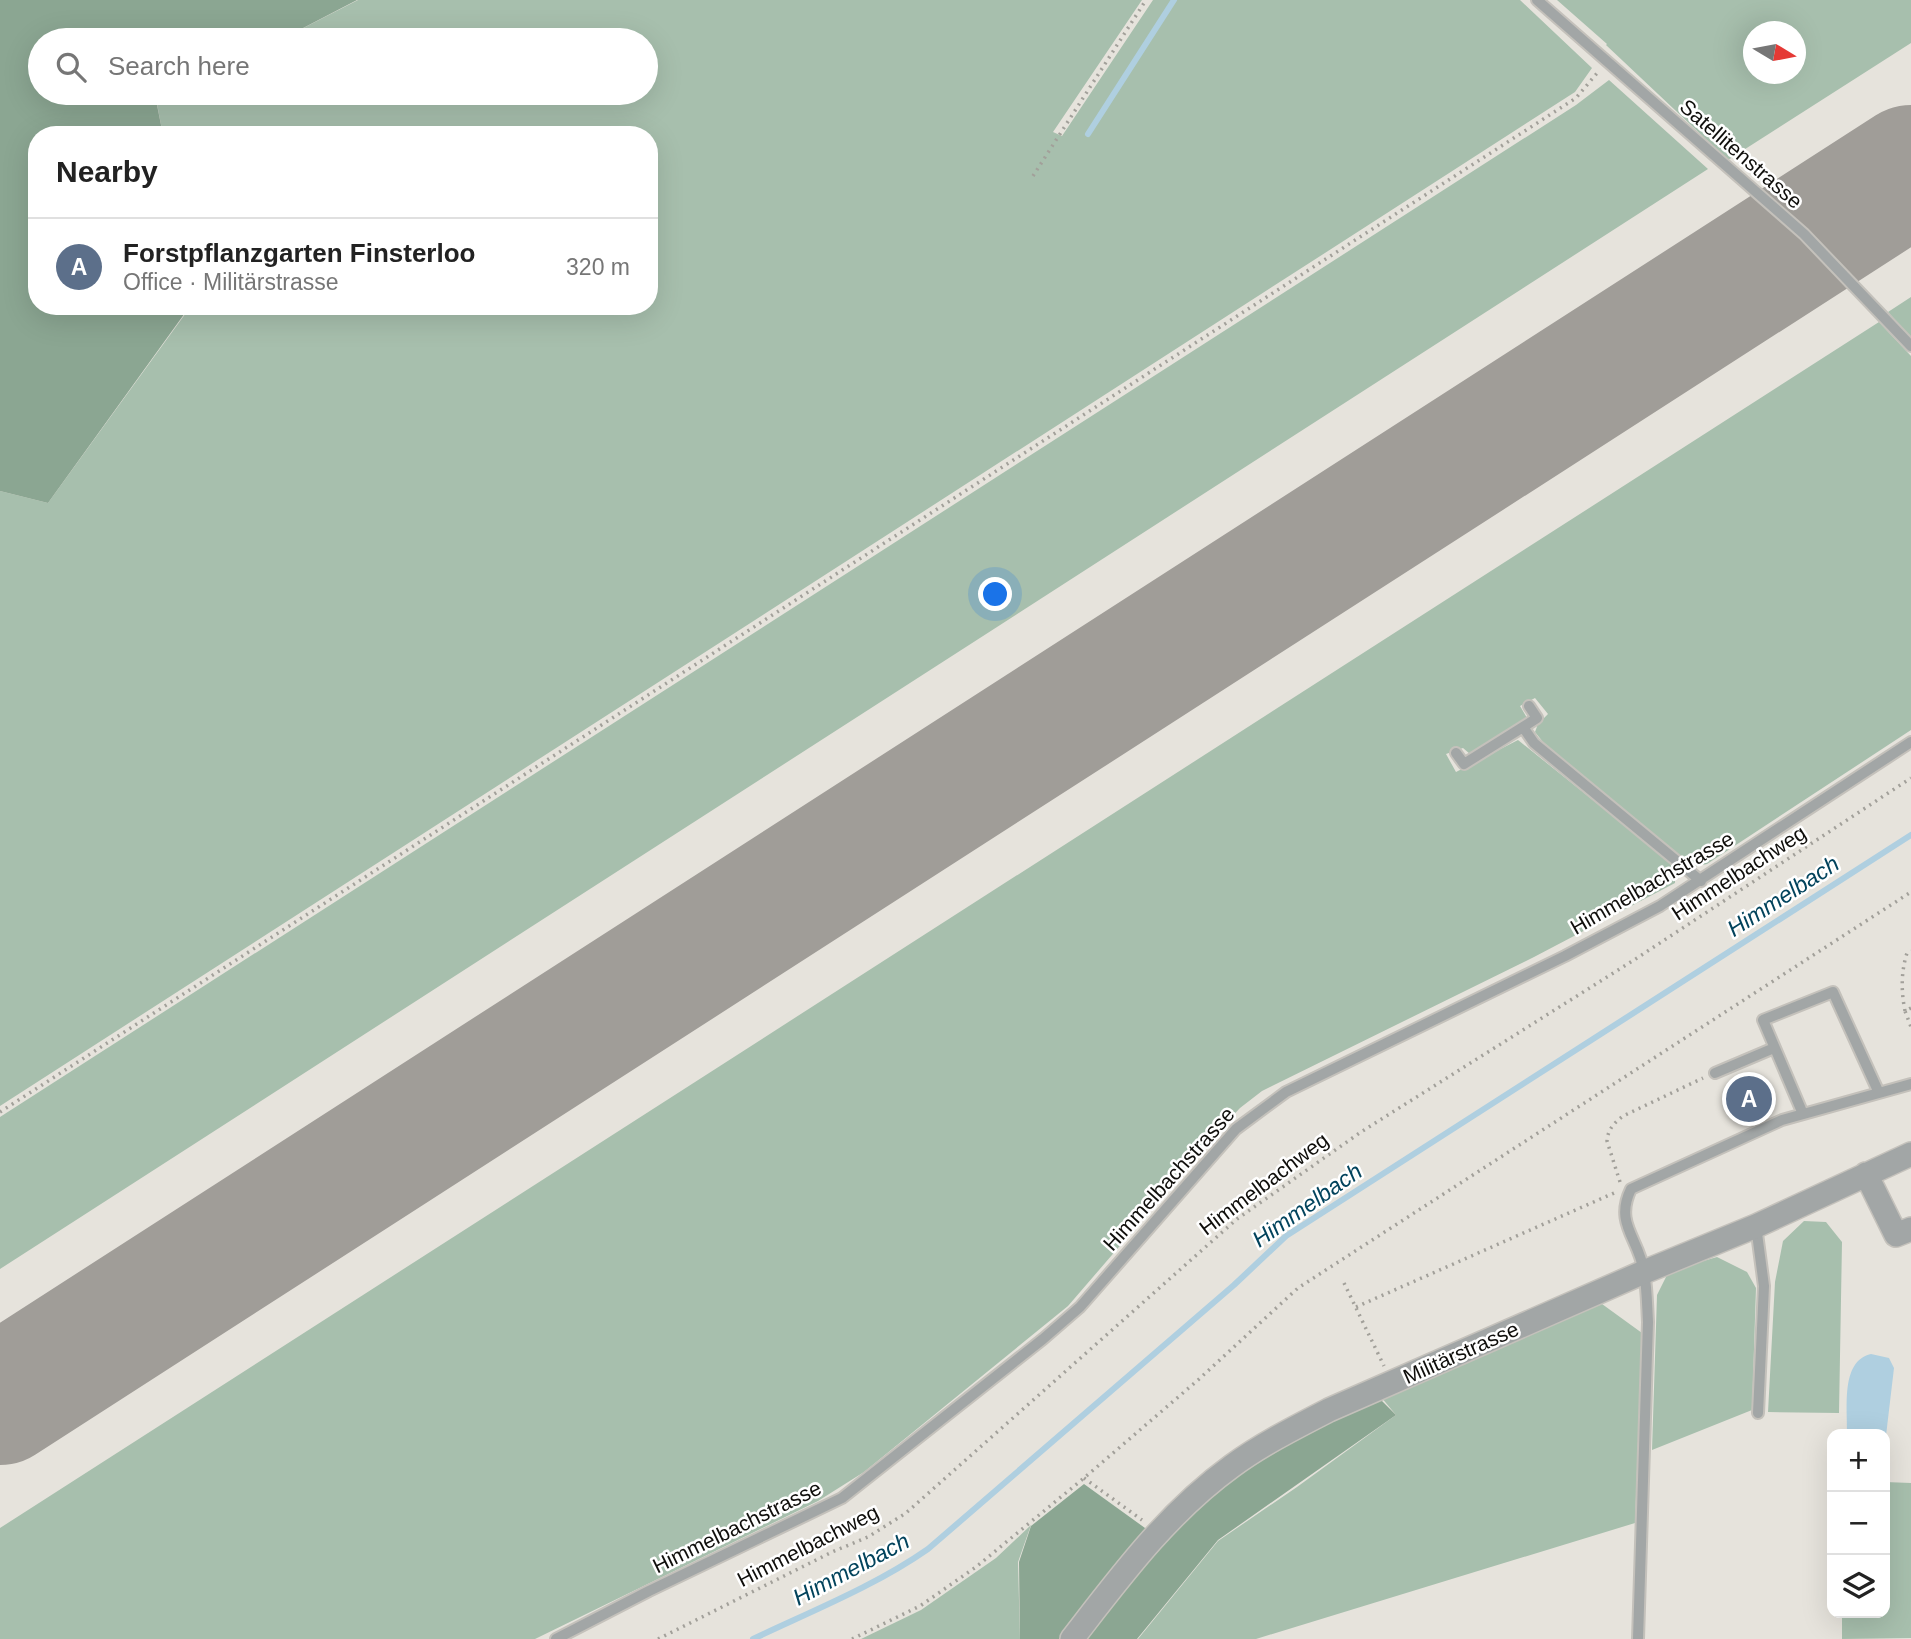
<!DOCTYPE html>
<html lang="en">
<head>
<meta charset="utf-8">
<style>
	:root { --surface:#fff; --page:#f2f2f2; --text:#222; --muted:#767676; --line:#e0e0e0; --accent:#b45309 }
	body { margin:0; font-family:Helvetica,sans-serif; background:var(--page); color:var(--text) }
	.controls { position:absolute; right:21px; bottom:21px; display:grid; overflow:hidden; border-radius:14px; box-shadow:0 7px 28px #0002 }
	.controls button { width:63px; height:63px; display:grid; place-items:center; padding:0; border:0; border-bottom:2px solid var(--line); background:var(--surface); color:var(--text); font:35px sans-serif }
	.compass { position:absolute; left:1743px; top:21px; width:63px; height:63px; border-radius:50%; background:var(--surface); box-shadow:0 7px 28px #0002; rotate:100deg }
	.you { position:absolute; left:996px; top:595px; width:24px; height:24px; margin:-18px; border:5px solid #fff; border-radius:50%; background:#1a73e8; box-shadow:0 0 0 10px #1a73e833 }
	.badge { display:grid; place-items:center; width:46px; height:46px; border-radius:50%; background:var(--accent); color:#fff; font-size:23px; font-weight:700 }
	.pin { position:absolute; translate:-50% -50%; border:4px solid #fff; box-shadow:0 2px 7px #0006 }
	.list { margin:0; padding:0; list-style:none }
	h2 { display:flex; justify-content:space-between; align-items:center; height:91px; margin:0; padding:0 28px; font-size:30px }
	h2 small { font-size:23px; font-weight:400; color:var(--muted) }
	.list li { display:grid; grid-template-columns:46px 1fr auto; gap:21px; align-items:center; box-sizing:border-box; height:98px; padding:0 28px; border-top:2px solid var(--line) }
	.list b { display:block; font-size:26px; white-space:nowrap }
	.list p { margin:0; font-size:23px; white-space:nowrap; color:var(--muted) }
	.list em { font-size:23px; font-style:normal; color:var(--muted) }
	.icon { flex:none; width:38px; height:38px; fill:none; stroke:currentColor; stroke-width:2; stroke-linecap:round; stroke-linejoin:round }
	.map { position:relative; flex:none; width:1911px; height:1639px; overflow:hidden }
	.search { position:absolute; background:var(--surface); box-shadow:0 7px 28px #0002; left:28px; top:28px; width:630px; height:77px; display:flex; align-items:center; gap:18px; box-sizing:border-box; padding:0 24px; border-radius:38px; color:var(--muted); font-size:26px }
	.panel { position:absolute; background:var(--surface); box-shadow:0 7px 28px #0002; left:28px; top:126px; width:630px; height:189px; border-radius:28px }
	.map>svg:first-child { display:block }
	.green { fill:#a7bfad; fill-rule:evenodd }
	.forest { fill:#8ba692 }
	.water { fill:#afcfe0 }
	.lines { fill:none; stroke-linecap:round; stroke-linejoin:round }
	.stream { stroke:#afcfe0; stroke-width:6 }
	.runway { stroke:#a09d98; stroke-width:130 }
	.service-casing { stroke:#c4c1bb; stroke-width:14 }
	.minor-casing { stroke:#c4c1bb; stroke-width:26 }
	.path { stroke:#a2a09a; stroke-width:3.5; stroke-dasharray:2 5; stroke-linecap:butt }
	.service { stroke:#a2a6a6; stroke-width:10 }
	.minor { stroke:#a2a6a6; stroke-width:23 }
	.labels { text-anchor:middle; stroke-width:5; stroke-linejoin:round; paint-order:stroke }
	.street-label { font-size:21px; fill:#0f0e0b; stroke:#fff }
	.water-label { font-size:23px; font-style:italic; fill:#02435c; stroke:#fff }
</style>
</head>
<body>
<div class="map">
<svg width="1911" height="1639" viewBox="0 0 1911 1639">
	<rect width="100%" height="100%" fill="#e6e3dc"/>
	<path class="green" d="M 358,0 L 1142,0 L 1053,132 L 1062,136 L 1153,0 L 1520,0 L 1592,68 L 1575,92 L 0,1106 L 0,491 L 48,503 L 191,306 L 649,306 L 649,135 L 163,135 L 157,104 L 179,93 L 646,93 L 646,40 L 280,40 Z
		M 1557,0 L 1911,0 L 1911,43 L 1728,160 L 1606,45 L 1607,44 ZM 1754,32 L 1796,32 L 1796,74 L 1754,74 Z
		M 1609,80 L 1708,169 L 0,1269 L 0,1117 L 1576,105 Z
		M 1911,297 L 1911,338 L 1888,312 Z
		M 1879,322 L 1911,356 L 1911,730 L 1707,864 L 1693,867 L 1685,863 L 1543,742 L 1535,732 L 1538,724 L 1548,714 L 1535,698 L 1520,706 L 1527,718 L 1470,754 L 1463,748 L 1446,754 L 1456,772 L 1518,740 L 1669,861 L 1675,874 L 1675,883 L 1534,957 L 1262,1091 L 1240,1108 L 1224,1125 L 1068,1306 L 864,1472 L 818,1501 L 535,1639 L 0,1639 L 0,1528 Z
		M 1804,1221 L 1826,1222 L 1842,1242 L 1839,1413 L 1768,1412 L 1775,1282 L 1783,1241 Z
		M 1717,1257 L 1747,1272 L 1756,1288 L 1752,1410 L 1652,1450 L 1657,1295 L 1669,1271 Z
		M 1602,1304 L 1642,1333 L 1635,1523 L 1256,1639 L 1138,1639 L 1218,1541 L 1297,1487 L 1396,1415 L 1381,1397 Z
		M 1885,1482 L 1911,1483 L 1911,1638 L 1842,1639 L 1842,1613 L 1885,1613 Z
		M 1031,1525 L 1018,1562 L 1020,1639 L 861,1639 L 921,1610 L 996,1558 Z"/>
	<path class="forest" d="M 0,0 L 357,0 L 280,40 L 40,40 L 40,93 L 180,93 L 157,105 L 163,135 L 37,135 L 37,306 L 190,306 L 48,503 L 0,491 Z
		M 1380,1399 L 1396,1415 L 1218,1540 L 1137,1639 L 1020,1639 L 1019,1562 L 1031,1526 L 1084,1484 L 1145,1528 L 1157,1532 L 1237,1472 L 1319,1424 Z"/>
	<path class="water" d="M 1871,1354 L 1889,1358 L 1894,1368 L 1885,1444 L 1885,1434 L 1847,1434 C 1848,1409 1840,1361 1871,1354 Z"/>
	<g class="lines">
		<path class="stream" d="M 1088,134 L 1174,0
			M 753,1639 C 812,1611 875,1586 928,1549 L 1234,1285 L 1286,1236 L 1911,835"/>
		<path class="runway" d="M 0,1400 L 1911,170"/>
		<defs>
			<path id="service" d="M 1537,0 L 1804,234 L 1911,346
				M 1529,706 L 1537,718 L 1523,727 L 1534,743 L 1701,881
				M 1456,753 L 1464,764 L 1523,727
				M 1715,1073 L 1774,1048
				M 1803,1114 L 1763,1020 L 1833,992 L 1879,1093
				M 1756,1226 L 1764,1286 L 1758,1413
				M 556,1639 L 649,1591 L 842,1498 L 1043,1339 L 1080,1307 L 1236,1129 L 1286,1092 L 1565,956 L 1660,906 L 1911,742
				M 1638,1639 L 1648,1322 C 1647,1305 1647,1288 1644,1272 C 1639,1238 1614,1224 1631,1189 L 1782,1120 L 1911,1084"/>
			<path id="minor" d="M 1866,1174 L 1896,1235 L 1911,1229
				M 1072,1639 C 1120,1577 1167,1513 1232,1466 C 1262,1444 1296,1427 1329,1410 L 1644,1272 L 1756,1226 L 1911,1154"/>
		</defs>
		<use href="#service" class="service-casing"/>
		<use href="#minor" class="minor-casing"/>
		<path class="path" d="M 1033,176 L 1146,0
			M 1911,1008 L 1905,1011 L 1911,1027
			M 1905,1011 C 1901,991 1901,972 1907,953 L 1911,951
			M 0,1112 L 1576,98 L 1598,72
			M 1620,1182 L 1607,1141 C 1608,1129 1614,1123 1623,1116 L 1703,1078
			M 1344,1283 L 1384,1366
			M 1356,1307 L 1614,1193
			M 1084,1478 L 1142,1520
			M 658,1639 L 832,1552 L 868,1537 L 906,1513 L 1237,1219 L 1361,1132 L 1634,960 L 1911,778
			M 852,1639 L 920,1606 L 976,1567 L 1084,1478 L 1198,1380 L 1298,1288 L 1911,892"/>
		<use href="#service" class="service"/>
		<use href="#minor" class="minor"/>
	</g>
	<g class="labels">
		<g class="street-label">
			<text transform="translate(1741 154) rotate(41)" y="7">Satellitenstrasse</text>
			<text transform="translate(1739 873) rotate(-33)" y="7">Himmelbachweg</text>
			<text transform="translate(1652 883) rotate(-30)" y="7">Himmelbachstrasse</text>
			<text transform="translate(1169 1179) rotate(-48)" y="7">Himmelbachstrasse</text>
			<text transform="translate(1264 1184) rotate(-37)" y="7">Himmelbachweg</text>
			<text transform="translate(1461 1353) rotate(-24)" y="7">Militärstrasse</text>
			<text transform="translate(737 1527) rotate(-26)" y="7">Himmelbachstrasse</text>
			<text transform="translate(808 1546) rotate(-27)" y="7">Himmelbachweg</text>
		</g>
		<g class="water-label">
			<text transform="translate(1783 896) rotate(-33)" y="8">Himmelbach</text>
			<text transform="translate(1307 1205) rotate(-35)" y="8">Himmelbach</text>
			<text transform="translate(851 1569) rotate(-28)" y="8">Himmelbach</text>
		</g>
	</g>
</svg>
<div class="controls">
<button>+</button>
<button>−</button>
<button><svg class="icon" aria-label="layers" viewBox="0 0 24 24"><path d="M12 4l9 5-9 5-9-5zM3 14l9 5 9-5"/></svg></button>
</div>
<svg class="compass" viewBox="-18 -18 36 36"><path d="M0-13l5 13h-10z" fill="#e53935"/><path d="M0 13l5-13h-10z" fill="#767676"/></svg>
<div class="you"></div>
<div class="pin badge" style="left:1749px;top:1099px;background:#5c6f8a">A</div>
<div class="search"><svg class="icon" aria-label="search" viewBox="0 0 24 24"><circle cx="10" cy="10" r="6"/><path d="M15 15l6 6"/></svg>Search here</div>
<section class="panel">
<h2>Nearby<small></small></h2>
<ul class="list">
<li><span class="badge" style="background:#5c6f8a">A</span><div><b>Forstpflanzgarten Finsterloo</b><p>Office · Militärstrasse</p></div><em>320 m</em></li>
</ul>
</section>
</div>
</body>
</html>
